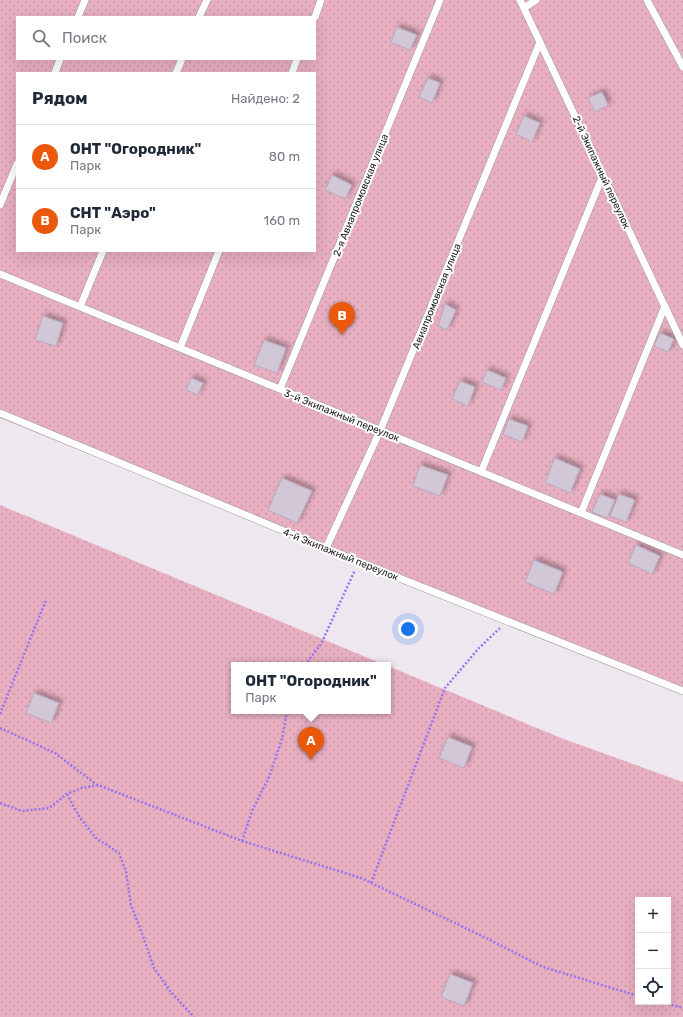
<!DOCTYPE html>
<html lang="ru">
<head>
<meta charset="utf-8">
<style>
	:root { --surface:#fff; --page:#f2f2f3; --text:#1f2937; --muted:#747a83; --line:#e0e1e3; --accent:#ea580c }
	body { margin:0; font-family:Rubik,sans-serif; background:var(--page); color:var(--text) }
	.controls { position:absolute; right:12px; bottom:12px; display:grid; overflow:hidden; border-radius:0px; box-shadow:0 4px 16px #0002 }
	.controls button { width:36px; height:36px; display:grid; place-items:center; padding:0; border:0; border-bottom:1px solid var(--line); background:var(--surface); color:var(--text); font:20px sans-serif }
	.you { position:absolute; left:408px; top:629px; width:14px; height:14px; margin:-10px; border:3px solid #fff; border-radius:50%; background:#1a73e8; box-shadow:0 0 0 6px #1a73e833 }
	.badge { display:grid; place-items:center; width:26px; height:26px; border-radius:50%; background:var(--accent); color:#fff; font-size:13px; font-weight:700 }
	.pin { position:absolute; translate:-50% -33px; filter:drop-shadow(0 1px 2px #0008) }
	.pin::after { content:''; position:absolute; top:21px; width:14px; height:12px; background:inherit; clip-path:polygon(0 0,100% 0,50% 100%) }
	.popup { position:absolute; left:231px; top:662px; width:160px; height:52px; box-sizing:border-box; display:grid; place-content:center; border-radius:0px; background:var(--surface); filter:drop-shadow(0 1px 3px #0005); font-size:13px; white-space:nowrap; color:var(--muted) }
	.popup b { font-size:15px; color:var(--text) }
	.popup::after { content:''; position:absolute; left:50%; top:100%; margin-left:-8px; border:8px solid transparent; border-top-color:var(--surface) }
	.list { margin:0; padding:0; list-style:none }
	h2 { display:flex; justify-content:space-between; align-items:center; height:52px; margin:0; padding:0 16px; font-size:17px }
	h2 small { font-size:13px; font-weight:400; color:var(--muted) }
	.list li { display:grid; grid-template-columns:26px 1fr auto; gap:12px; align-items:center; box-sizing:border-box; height:64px; padding:0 16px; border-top:1px solid var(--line) }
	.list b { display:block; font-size:15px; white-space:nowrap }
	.list p { margin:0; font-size:13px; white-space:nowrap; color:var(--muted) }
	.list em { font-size:13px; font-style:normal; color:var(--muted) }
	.icon { flex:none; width:22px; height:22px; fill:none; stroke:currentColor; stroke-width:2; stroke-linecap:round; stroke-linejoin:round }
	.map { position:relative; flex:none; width:683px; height:1017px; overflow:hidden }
	.search { position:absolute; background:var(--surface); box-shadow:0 4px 16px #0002; left:16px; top:16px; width:300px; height:44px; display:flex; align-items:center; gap:10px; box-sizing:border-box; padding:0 14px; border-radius:0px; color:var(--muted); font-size:15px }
	.panel { position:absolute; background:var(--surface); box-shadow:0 4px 16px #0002; left:16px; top:72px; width:300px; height:180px; border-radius:0px }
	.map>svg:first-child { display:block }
	.garden { fill:url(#garden-dots); fill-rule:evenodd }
	.building { fill:#d1c7d7; stroke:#b8a9c1; filter:url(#shadow) }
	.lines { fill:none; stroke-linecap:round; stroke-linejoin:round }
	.service-casing { stroke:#9a9a9a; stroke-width:8 }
	.path { stroke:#9773f4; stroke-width:2.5; stroke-dasharray:2 2; stroke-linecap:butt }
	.service { stroke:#fff; stroke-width:7 }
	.labels { text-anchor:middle; stroke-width:4; stroke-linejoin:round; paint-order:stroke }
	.street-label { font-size:10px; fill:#202020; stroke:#fff }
</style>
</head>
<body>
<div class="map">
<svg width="683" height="1017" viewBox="0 0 683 1017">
	<defs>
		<pattern id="garden-dots" width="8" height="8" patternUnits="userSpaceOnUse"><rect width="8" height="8" fill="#e8afc1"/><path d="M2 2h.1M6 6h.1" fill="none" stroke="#c796a6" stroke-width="1.8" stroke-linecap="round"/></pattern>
		<filter id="shadow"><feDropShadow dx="3.5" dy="-3.5" stdDeviation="2" flood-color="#0004"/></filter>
	</defs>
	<rect width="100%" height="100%" fill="#efe7f0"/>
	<path class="garden" d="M 0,0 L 683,0 L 683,695 L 0,418 ZM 17,17 L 315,17 L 315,59 L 17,59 ZM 17,73 L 315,73 L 315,251 L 17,251 Z
		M 0,505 L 385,665 L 234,665 L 234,711 L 388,711 L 388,666 L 561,738 L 683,782 L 683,1017 L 0,1017 ZM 638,900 L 668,900 L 668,1002 L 638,1002 Z"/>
	<path class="building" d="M 397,27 L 417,35 L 410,50 L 391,42 Z
		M 428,78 L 440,83 L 432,103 L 419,97 Z
		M 602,92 L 608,105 L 595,112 L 588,98 Z
		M 524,116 L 540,123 L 532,142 L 516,134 Z
		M 332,175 L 352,185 L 345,199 L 325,190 Z
		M 445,304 L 456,310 L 447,330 L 438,326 Z
		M 43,316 L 63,323 L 56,346 L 35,340 Z
		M 660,333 L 674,339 L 668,352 L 654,346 Z
		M 264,340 L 286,348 L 277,373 L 254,365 Z
		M 487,370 L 506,378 L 501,390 L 482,382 Z
		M 191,378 L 203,383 L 198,395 L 186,390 Z
		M 460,381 L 475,387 L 468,406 L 452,399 Z
		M 509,419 L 528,426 L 522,442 L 503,434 Z
		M 555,458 L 580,469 L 570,493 L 545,482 Z
		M 420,465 L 448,475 L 440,496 L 413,486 Z
		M 282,478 L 312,491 L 297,523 L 268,510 Z
		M 600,494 L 615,500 L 607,518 L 592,512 Z
		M 619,494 L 635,500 L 626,522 L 610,516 Z
		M 636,545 L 660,556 L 652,574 L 628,563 Z
		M 534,560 L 563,572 L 554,594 L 525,582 Z
		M 34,693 L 59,703 L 51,723 L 26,713 Z
		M 448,737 L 472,747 L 464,768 L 439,758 Z
		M 450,974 L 473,983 L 464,1006 L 441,997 Z"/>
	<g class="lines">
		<defs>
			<path id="service" d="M 520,0 L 683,345
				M 647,0 L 683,67
				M 524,8 L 536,0
				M 78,17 L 85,0
				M 199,17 L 207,0
				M 315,17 L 321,0
				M 55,73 L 60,59
				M 176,73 L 182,59
				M 292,73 L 297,59
				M 0,205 L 17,164
				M 0,274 L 683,555
				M 80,307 L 103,251
				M 180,348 L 219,251
				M 280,389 L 440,0
				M 0,413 L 359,562 L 683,691
				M 481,472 L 603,175
				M 581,513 L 665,306
				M 326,548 L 380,431 L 540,42"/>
		</defs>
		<use href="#service" class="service-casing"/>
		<path class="path" d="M 305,665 L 321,644 L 355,570
			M 0,714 L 46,600
			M 0,728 L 55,753 L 97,785
			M 67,794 L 80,818 L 96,838 L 119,853 L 126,872 L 131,905 L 143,936 L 154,968 L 170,991 L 194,1017
			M 0,803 L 22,811 L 49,808 L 67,794 L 82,788 L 98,785 L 242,841 L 361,878 L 480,935 L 543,967 L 638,996
			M 242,841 L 252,811 L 269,777 L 282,739 L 287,711
			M 371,883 L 445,688 L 479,648 L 500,628
			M 660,1002 L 683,1008"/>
		<use href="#service" class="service"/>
	</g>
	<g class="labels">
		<g class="street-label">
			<text transform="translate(602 172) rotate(65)" y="4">2-й Экипажный переулок</text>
			<text transform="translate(360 195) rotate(-68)" y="4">2-я Авиапромовская улица</text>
			<text transform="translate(436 296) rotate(-68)" y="4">Авиапромовская улица</text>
			<text transform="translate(342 415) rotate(22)" y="4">3-й Экипажный переулок</text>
			<text transform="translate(341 554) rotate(22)" y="4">4-й Экипажный переулок</text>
		</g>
	</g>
</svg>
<div class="controls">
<button>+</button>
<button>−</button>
<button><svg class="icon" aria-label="locate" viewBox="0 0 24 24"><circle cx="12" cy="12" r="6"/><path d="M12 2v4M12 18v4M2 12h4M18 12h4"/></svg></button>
</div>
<div class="you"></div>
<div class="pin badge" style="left:311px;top:760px">A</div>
<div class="popup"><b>ОНТ &quot;Огородник&quot;</b>Парк</div>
<div class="pin badge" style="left:342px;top:335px">B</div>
<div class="search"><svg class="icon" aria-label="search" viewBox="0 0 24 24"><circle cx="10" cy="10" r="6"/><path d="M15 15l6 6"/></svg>Поиск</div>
<section class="panel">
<h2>Рядом<small>Найдено: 2</small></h2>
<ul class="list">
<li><span class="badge">A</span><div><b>ОНТ &quot;Огородник&quot;</b><p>Парк</p></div><em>80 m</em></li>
<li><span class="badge">B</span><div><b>СНТ &quot;Аэро&quot;</b><p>Парк</p></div><em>160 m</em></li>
</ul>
</section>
</div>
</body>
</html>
